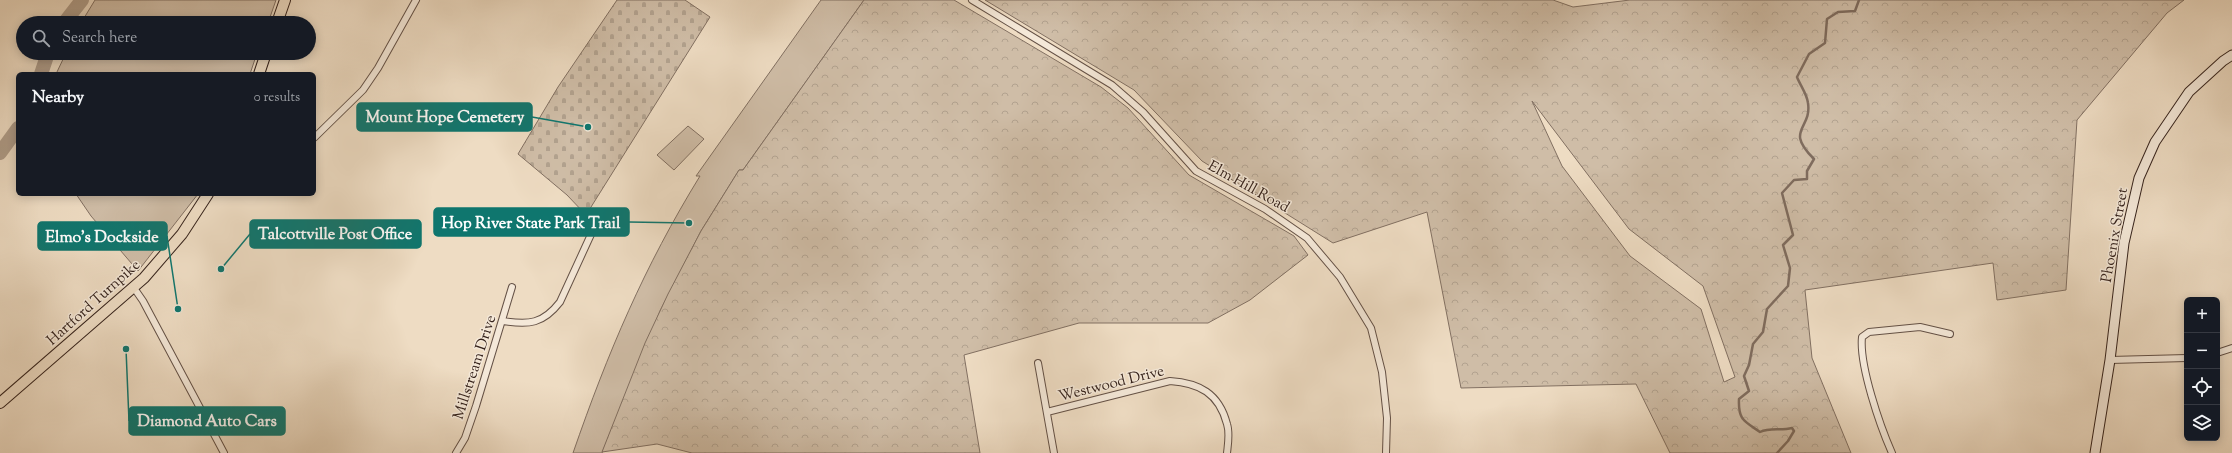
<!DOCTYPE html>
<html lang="en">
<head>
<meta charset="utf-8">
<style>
	:root { --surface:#171b24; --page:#20242c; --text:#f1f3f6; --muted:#9ea1a6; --line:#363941 }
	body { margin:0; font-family:"Sorts Mill Goudy",serif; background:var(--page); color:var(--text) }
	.controls { position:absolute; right:12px; bottom:12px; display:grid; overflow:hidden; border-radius:6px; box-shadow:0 2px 10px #0003 }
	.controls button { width:36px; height:36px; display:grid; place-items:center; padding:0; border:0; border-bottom:1px solid var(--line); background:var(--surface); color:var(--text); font:20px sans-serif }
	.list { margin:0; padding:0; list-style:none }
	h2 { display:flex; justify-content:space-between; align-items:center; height:52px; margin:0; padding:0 16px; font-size:17px }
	h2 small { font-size:13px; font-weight:400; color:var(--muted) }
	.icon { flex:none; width:22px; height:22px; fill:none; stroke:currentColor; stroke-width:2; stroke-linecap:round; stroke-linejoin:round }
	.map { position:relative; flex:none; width:2232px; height:453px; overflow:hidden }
	.search { position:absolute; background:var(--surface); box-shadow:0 2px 10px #0003; left:16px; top:16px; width:300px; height:44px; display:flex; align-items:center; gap:10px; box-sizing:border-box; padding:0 14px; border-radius:22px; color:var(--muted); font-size:15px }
	.panel { position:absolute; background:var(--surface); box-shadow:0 2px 10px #0003; left:16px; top:72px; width:300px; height:124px; border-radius:6px }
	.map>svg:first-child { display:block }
	.green { fill:#cfbda7; stroke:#827062 }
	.forest { fill:url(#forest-crowns); stroke:#827062; fill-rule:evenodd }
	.cemetery { fill:url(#cemetery-stones); stroke:#827062 }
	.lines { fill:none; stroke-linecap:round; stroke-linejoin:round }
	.stream { stroke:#7f6c5e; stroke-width:2.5 }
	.river { stroke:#af9d8a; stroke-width:14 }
	.street-casing { stroke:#645146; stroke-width:8 }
	.secondary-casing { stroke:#36231c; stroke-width:11 }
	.primary-casing { stroke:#36231c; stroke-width:12 }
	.street { stroke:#f4e8d8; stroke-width:6 }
	.secondary { stroke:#f4e8d8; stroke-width:9 }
	.primary { stroke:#eedcc3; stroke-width:10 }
	.labels { text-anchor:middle; stroke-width:3; stroke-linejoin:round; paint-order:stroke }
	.street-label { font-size:15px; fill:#36231c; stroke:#f4e8d8 }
	.leader { fill:none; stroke:#0f766e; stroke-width:1.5 }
	.callout-dot { fill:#0f766e; stroke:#f4e8d8; stroke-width:1.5 }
	.callout { fill:#0f766e; stroke:#0f766e; stroke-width:1.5 }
	.callout-label { font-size:16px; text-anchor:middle; font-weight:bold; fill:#fff }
</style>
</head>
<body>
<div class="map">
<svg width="2232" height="453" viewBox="0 0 2232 453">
	<defs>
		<pattern id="forest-crowns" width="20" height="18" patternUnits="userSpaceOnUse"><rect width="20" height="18" fill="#cfbda7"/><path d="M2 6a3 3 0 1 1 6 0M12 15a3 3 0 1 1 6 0" fill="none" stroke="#b2a28f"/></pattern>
		<pattern id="cemetery-stones" width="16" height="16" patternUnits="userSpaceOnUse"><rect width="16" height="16" fill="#cfbda7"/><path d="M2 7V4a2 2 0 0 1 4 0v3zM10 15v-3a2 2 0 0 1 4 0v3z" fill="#b2a28f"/></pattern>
	</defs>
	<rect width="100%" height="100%" fill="#eedcc3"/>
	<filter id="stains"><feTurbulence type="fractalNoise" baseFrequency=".005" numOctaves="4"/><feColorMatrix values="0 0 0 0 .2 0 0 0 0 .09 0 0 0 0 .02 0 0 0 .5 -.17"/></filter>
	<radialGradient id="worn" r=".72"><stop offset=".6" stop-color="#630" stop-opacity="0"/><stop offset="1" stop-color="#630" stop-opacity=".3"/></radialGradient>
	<path class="green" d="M 95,0 L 276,0 L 268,23 L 81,23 Z
		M 821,0 L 864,0 L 743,170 L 739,170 L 701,231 L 660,311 L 602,453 L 573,453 C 608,352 644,267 700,176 L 696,176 Z
		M 66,53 L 257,53 L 250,74 L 56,74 Z
		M 688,126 L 704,139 L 674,170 L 657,155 Z
		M 76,194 L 198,194 L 138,271 L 91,216 Z"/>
	<path class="forest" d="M 864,0 L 954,0 L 1101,87 L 1128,108 L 1189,175 L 1294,236 L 1308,255 L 1250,300 L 1208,323 L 1079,323 L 964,355 L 980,453 L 692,453 L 657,444 L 602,452 L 645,343 L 668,294 L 701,231 L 739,170 L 743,170 Z
		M 985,0 L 1553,0 L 1573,7 L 1630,0 L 2184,0 L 2167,13 L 2077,120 L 2066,290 L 1997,300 L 1993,263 L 1805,290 L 1812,358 L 1851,453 L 1670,453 L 1636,384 L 1461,388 L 1427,212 L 1333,243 L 1202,161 L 1134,90 ZM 1532,101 L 1629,229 L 1703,286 L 1735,377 L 1724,382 L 1701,309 L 1630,256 L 1562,166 Z"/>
	<path class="cemetery" d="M 617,0 L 685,0 L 710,17 L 586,215 L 567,195 L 518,154 L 558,87 Z"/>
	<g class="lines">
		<path class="stream" d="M 1777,453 L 1788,441 L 1794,431 L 1792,428 C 1781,431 1770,427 1760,432 C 1744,421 1738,420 1739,399 L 1749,391 L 1744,376 L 1749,365 L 1753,344 L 1763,332 L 1767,309 L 1788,286 L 1790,268 L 1783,245 L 1793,235 L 1782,193 L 1794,180 L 1807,179 L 1807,171 L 1814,159 C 1784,129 1812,130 1808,103 C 1807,94 1800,85 1797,77 L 1809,54 L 1825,43 L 1827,19 L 1838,12 L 1855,11 L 1859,0"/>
		<path class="river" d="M 64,23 L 82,0
			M 41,74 L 48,53
			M 0,153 L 18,128"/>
		<defs>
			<path id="street" d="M 972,0 L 1112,85 L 1143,112 L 1196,171 L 1265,209 L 1307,238 L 1340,277 L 1371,328 L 1382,372 L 1387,418 L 1386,453
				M 314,138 L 363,90 L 378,68 L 416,0
				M 134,288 L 143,301 L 224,453
				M 503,321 C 529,325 543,324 560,302 L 599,217
				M 2217,353 L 2232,348
				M 2110,360 L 2187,358
				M 1038,363 L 1054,453
				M 1047,412 L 1170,381 C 1199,383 1219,393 1227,424 C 1230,433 1228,444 1227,453
				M 456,453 L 465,438 L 476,406 L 512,287
				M 1892,453 C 1880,426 1859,365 1862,337 L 1869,332 L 1920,327 L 1950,334"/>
			<path id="secondary" d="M 2095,453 L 2110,360 L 2124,243 L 2139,178 L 2155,142 L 2189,92 L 2223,61 L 2232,55"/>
			<path id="primary" d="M 277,23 L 285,0
				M 259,74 L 266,53
				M 0,403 L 144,278 L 182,234 L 208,194"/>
		</defs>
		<use href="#street" class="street-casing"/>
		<use href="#secondary" class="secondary-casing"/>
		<use href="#primary" class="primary-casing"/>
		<use href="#street" class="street"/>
		<use href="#secondary" class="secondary"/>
		<use href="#primary" class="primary"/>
	</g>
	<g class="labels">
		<g class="street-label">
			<text transform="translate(1249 186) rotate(29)" y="5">Elm Hill Road</text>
			<text transform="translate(2114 235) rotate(-80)" y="5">Phoenix Street</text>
			<text transform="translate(93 302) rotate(-42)" y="5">Hartford Turnpike</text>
			<text transform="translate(474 367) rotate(-72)" y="5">Millstream Drive</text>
			<text transform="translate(1111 383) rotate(-14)" y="5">Westwood Drive</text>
		</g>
	</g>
	<path class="leader" d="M588 127L532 117M689 223L629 222M221 269L250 234M178 309L167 236M126 349L129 421"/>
	<g class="callout-dot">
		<circle cx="588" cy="127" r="4"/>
		<circle cx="689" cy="223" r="4"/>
		<circle cx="221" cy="269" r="4"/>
		<circle cx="178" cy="309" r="4"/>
		<circle cx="126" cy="349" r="4"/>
	</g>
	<g class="callout">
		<rect x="357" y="103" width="175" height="28" rx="4"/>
		<rect x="434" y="208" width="195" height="28" rx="4"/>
		<rect x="250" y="220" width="171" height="28" rx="4"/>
		<rect x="38" y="222" width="129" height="28" rx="4"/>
		<rect x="129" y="407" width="156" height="28" rx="4"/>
	</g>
	<g class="callout-label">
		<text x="445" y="122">Mount Hope Cemetery</text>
		<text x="531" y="228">Hop River State Park Trail</text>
		<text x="335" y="239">Talcottville Post Office</text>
		<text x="102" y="242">Elmo's Dockside</text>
		<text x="207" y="426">Diamond Auto Cars</text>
	</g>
	<rect width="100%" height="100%" filter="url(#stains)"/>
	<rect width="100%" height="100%" fill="url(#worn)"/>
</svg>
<div class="controls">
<button>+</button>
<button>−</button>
<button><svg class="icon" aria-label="locate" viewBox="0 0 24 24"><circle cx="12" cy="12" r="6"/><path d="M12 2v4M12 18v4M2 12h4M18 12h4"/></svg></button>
<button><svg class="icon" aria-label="layers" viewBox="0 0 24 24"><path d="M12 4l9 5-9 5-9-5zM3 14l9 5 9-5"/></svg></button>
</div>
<div class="search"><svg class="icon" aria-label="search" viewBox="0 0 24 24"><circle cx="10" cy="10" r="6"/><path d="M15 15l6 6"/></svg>Search here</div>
<section class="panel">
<h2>Nearby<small>0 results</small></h2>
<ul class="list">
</ul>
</section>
</div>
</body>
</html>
